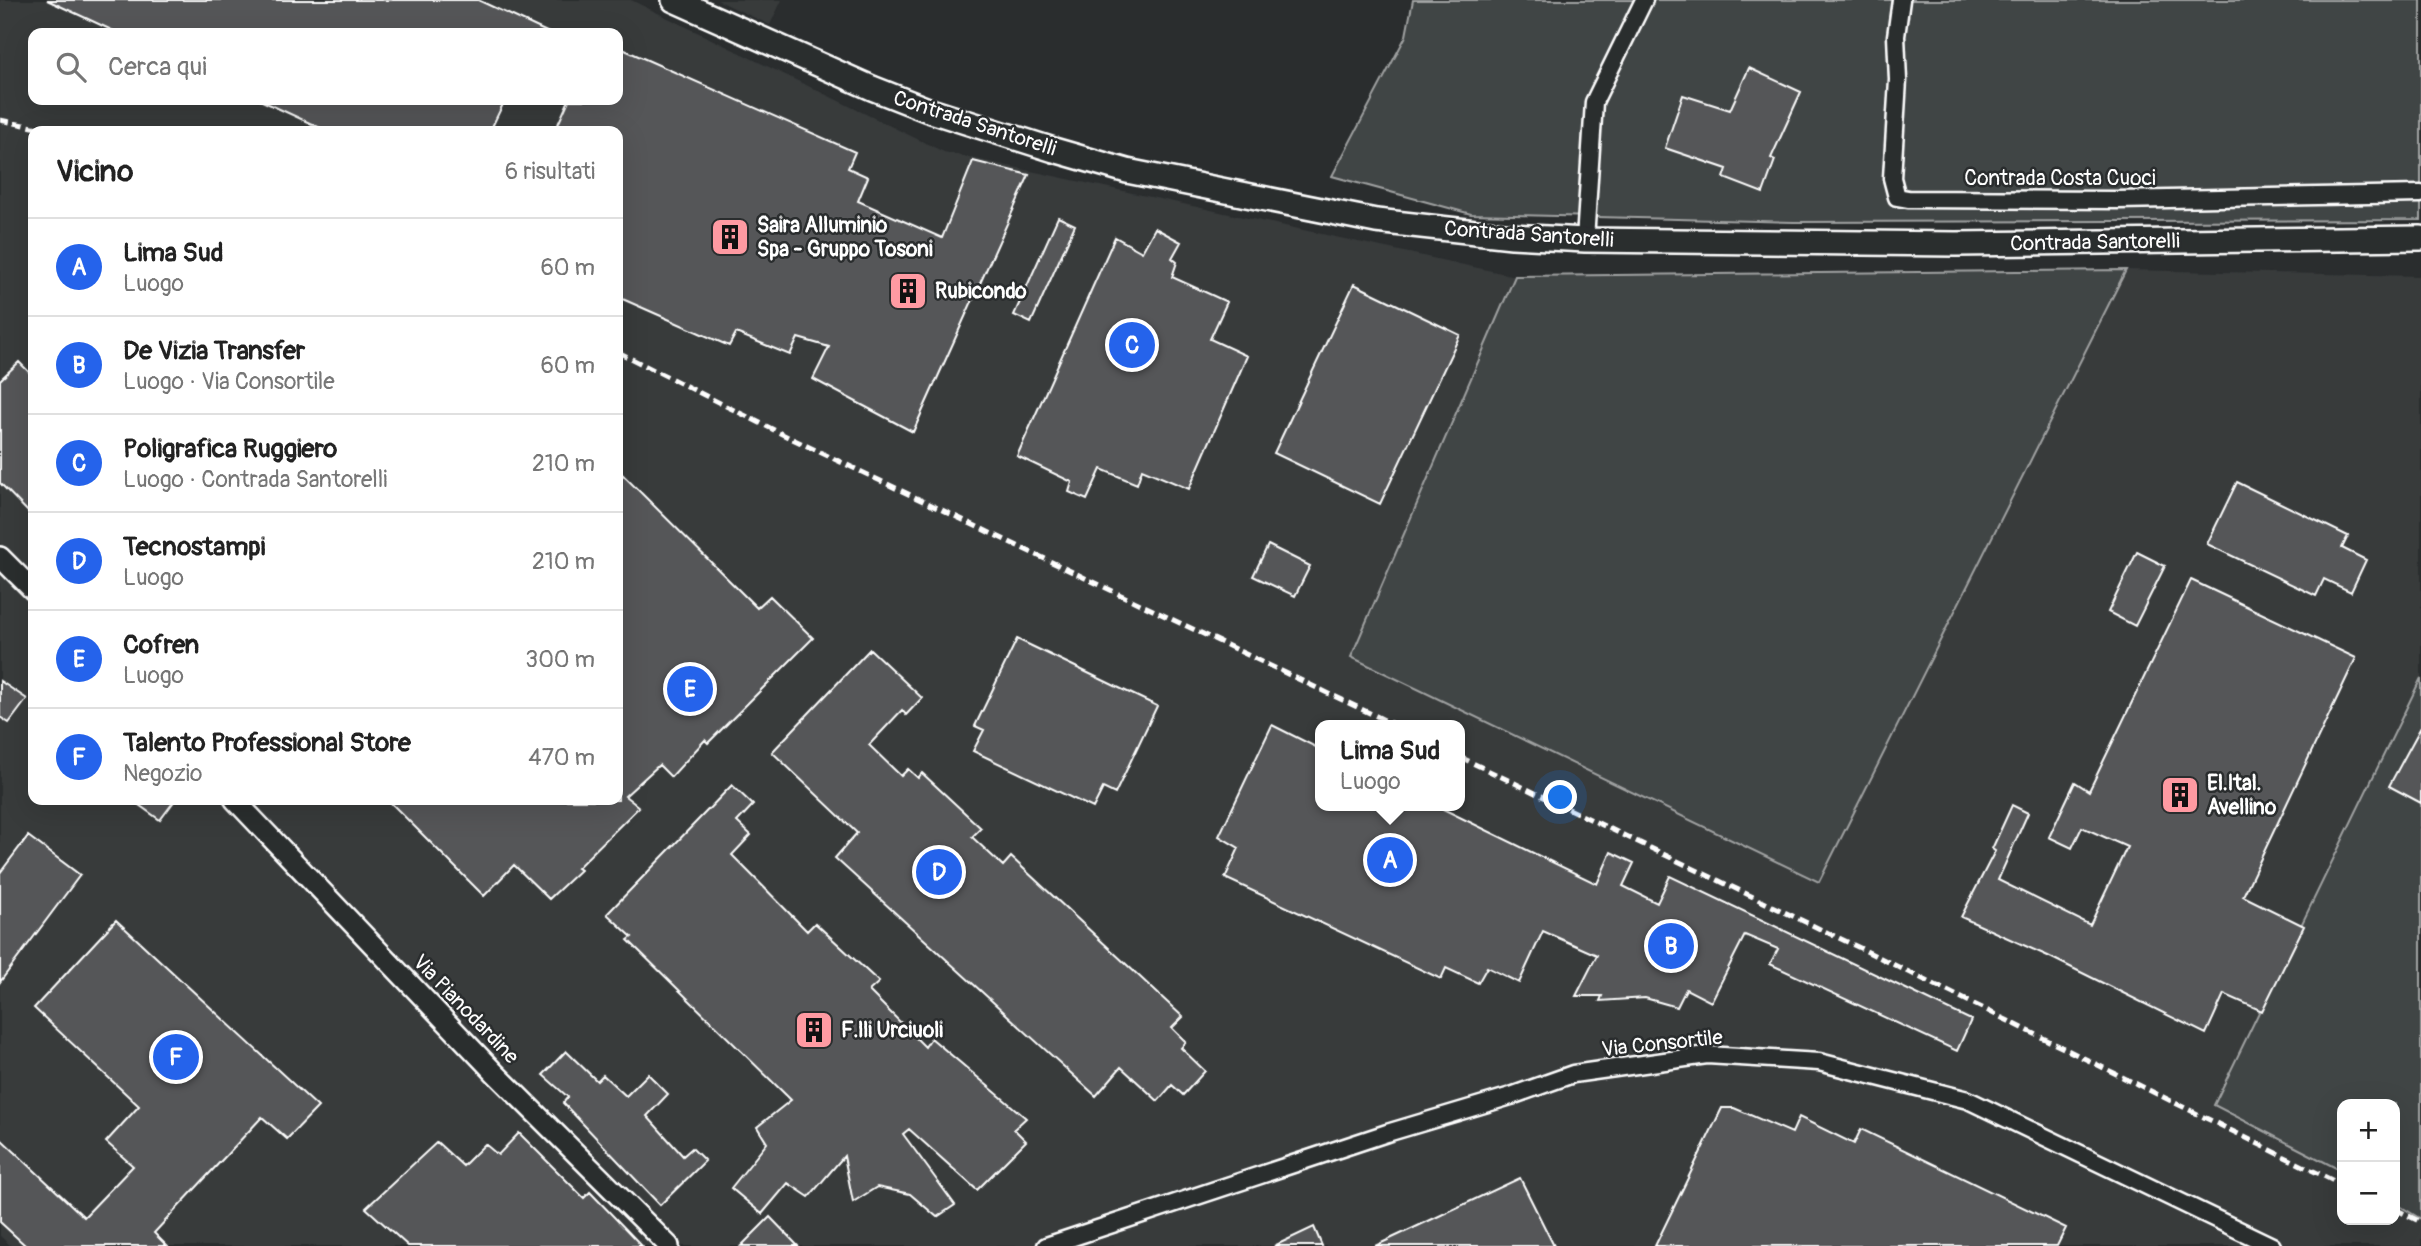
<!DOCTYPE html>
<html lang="it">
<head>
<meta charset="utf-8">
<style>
	:root { --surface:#fff; --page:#f6f6f6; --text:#222; --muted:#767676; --line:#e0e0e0; --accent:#2563eb }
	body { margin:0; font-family:Pangolin,sans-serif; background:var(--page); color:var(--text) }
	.controls { position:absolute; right:21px; bottom:21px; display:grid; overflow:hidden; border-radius:14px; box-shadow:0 7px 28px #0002 }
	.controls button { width:63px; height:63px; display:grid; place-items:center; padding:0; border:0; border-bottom:2px solid var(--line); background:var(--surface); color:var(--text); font:35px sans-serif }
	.you { position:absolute; left:1561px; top:798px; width:24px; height:24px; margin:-18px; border:5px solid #fff; border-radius:50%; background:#1a73e8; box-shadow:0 0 0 10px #1a73e833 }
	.badge { display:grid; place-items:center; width:46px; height:46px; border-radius:50%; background:var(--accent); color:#fff; font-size:23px; font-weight:700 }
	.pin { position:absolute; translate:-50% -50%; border:4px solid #fff; box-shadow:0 2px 7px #0006 }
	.popup { position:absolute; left:1315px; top:720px; width:150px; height:91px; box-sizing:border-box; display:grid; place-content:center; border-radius:14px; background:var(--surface); filter:drop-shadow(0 2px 5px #0005); font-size:23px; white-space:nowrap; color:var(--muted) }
	.popup b { font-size:26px; color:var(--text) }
	.popup::after { content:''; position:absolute; left:50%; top:100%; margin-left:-14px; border:14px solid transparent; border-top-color:var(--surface) }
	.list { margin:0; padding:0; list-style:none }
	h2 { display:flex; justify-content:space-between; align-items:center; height:91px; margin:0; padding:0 28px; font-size:30px }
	h2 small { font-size:23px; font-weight:400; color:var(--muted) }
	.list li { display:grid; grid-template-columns:46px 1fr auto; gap:21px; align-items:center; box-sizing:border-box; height:98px; padding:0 28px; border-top:2px solid var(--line) }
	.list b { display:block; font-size:26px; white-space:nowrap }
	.list p { margin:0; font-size:23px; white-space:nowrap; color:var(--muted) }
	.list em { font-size:23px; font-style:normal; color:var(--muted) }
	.icon { flex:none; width:38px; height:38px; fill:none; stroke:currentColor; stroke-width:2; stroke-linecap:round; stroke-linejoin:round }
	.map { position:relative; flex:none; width:2421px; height:1246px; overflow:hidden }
	.search { position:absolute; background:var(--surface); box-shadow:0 7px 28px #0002; left:28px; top:28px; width:595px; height:77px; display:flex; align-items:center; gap:18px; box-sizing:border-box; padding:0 24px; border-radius:14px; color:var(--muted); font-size:26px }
	.panel { position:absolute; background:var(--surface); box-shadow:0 7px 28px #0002; left:28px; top:126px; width:595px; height:679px; border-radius:14px }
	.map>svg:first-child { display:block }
	.built { fill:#373a3b; fill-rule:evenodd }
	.green { fill:#414445; stroke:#a0a2a2; stroke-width:2 }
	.building { fill:#555758; stroke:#fff; stroke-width:2 }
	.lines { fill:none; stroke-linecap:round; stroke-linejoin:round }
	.minor-casing { stroke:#fff; stroke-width:21 }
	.tertiary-casing { stroke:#fff; stroke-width:24 }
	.secondary-casing { stroke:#fff; stroke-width:28 }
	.minor { stroke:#2a2d2e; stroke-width:16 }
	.tertiary { stroke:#2a2d2e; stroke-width:19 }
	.secondary { stroke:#2a2d2e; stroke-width:23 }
	.rail { stroke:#fff; stroke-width:5; stroke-dasharray:10 5; stroke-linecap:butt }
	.labels { text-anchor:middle; stroke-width:5; stroke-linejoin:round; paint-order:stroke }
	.street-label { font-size:21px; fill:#fff; stroke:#2a2d2e }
	.poi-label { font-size:21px; font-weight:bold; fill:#fff; stroke:#2a2d2e; text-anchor:start }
</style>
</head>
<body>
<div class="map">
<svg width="2421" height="1246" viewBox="0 0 2421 1246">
	<rect width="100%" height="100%" fill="#2a2d2e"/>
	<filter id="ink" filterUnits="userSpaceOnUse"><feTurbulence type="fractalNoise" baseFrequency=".0143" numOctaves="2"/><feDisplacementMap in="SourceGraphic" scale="14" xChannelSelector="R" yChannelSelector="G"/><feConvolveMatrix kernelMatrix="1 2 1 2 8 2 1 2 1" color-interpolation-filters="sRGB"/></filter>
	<g filter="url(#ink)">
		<path class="built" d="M 0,0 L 631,0 L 944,152 L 1515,276 L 1352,657 L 1820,881 L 2126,270 L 2421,276 L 2421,1246 L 11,1246 L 0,1236 ZM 33,33 L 618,33 L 618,100 L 33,100 ZM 33,131 L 618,131 L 618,800 L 33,800 ZM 1320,725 L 1460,725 L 1460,806 L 1320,806 ZM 2342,1104 L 2395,1104 L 2395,1220 L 2342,1220 Z
			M 717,0 L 782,0 L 770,25 Z"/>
		<path class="green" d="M 1413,0 L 2421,0 L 2421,220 L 1794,222 L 1471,214 L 1332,176 L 1406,36 Z
			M 2126,270 L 1819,882 L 1351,657 L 1515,276 Z
			M 2421,678 L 2421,1219 L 2395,1203 L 2395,1104 L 2342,1104 L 2342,1171 L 2214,1105 Z"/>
		<path class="building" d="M 47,0 L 478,0 L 549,33 L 118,33 Z
			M 618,47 L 855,152 L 848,168 L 868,177 L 858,201 L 942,238 L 973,161 L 1029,175 L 913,432 L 813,379 L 829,347 L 798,338 L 790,355 L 736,333 L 729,346 L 618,297 L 618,131 L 555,131 L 569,100 L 618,100 Z
			M 1749,68 L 1801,92 L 1771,158 L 1775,160 L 1763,193 L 1724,178 L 1727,169 L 1665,148 L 1683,95 L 1730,110 Z
			M 260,100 L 505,100 L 490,131 L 327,131 Z
			M 1058,217 L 1075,225 L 1031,323 L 1014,315 Z
			M 1155,228 L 1181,242 L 1172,258 L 1177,262 L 1172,277 L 1227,302 L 1210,339 L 1247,356 L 1189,489 L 1142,469 L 1137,484 L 1101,469 L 1087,500 L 1069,492 L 1072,482 L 1017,456 L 1115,237 L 1142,252 Z
			M 1354,284 L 1460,335 L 1380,504 L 1274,453 Z
			M 19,362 L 33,376 L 33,517 L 0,483 L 0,380 Z
			M 618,470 L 757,608 L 770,596 L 813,638 L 708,743 L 705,740 L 671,777 L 659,765 L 625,796 L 639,807 L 577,868 L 580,870 L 549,899 L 514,865 L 484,896 L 388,800 L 618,800 Z
			M 2237,482 L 2348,536 L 2342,548 L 2366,560 L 2351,592 L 2324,579 L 2316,596 L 2207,544 Z
			M 1268,545 L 1310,566 L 1295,596 L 1253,576 Z
			M 2137,552 L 2165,566 L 2135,626 L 2108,612 Z
			M 2191,580 L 2356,658 L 2243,896 L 2304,926 L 2262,1011 L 2224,994 L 2206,1034 L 2048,956 L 1961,917 L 1995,851 L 1992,849 L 2012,805 L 2028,813 L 1998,880 L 2090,925 L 2127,847 L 2082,827 L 2072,848 L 2049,837 L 2075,782 L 2089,791 Z
			M 1017,639 L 1157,706 L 1115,794 L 1103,788 L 1093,808 L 973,751 L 984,730 L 975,726 Z
			M 870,649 L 922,698 L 906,715 L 902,710 L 869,745 L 901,776 L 908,769 L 918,778 L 922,773 L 981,828 L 972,837 L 1003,866 L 1011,857 L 1183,1017 L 1172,1028 L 1186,1042 L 1181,1048 L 1205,1071 L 1183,1095 L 1172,1085 L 1158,1101 L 1121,1067 L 1096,1096 L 835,858 L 857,833 L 772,752 Z
			M 0,681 L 27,699 L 9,723 L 0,717 Z
			M 1272,725 L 1320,749 L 1320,806 L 1437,806 L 1597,884 L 1611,852 L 1634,863 L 1623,886 L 1657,903 L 1670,876 L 1971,1020 L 1957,1051 L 1770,964 L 1778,949 L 1745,935 L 1711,1002 L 1686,989 L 1677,1007 L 1645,998 L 1600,1001 L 1602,996 L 1576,996 L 1597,955 L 1543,931 L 1519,983 L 1487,967 L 1478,983 L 1446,968 L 1441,979 L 1225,878 L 1239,848 L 1219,836 Z
			M 2421,727 L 2421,803 L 2389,786 Z
			M 732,785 L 753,805 L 737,822 L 751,835 L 732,855 L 807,931 L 815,923 L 879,982 L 869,991 L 925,1047 L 931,1038 L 1026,1118 L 1014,1129 L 1026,1141 L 977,1190 L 909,1129 L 903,1134 L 955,1205 L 937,1217 L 910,1194 L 877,1187 L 853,1202 L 844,1156 L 809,1197 L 788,1183 L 762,1214 L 731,1188 L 767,1143 L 757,1127 L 791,1100 L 628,940 L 632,937 L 607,914 Z
			M 132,800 L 175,800 L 160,820 Z
			M 28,836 L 80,875 L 0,982 L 0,873 Z
			M 116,920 L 318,1107 L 287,1139 L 262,1117 L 154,1233 L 167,1246 L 26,1246 L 0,1222 L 0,1138 L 84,1217 L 133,1166 L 106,1142 L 139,1106 L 34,1008 Z
			M 566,1051 L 597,1081 L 603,1075 L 626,1096 L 648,1074 L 668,1094 L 647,1116 L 683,1156 L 692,1148 L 705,1161 L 660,1205 L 563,1103 L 568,1097 L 543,1075 Z
			M 1722,1108 L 1734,1108 L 1792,1133 L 1799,1117 L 1854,1144 L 1861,1129 L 2066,1228 L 2057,1246 L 1655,1246 Z
			M 519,1133 L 584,1198 L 590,1192 L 642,1246 L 408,1246 L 366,1208 L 437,1142 L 463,1166 L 485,1144 L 498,1155 Z
			M 1520,1178 L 1554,1246 L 1375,1246 Z
			M 770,1217 L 798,1246 L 741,1246 Z
			M 1314,1227 L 1322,1246 L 1274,1246 Z"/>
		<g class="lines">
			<defs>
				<path id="minor" d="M 1901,0 L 1896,36 L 1898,80 L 1892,178 L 1897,197 L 1908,199 L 2118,200 L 2421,194
					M 1585,240 L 1594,102 L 1644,0
					M 1046,1246 L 1387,1133 L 1511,1096 L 1573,1074 L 1707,1055 L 1819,1062 L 1968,1100 L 2272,1246"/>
				<path id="tertiary" d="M 0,557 L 33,590
					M 235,800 L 494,1072 L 669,1246"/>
				<path id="secondary" d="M 674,0 L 872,88 L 928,110 L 1054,150 L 1127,171 L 1376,221 L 1512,236 L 1585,240 L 1956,244 L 2421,238"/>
			</defs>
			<use href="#minor" class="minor-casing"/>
			<use href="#tertiary" class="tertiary-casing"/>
			<use href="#secondary" class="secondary-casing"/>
			<use href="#minor" class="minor"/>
			<use href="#tertiary" class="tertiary"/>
			<use href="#secondary" class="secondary"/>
			<path class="rail" d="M 0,120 L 52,131
				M 618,352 L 786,436 L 1395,725
				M 1460,757 L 1864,950 L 2342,1185
				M 2395,1209 L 2421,1222"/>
		</g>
	</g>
	<defs>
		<symbol id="building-square" viewBox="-11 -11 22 22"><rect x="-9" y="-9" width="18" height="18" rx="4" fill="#ff9aa2" stroke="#2a2d2e"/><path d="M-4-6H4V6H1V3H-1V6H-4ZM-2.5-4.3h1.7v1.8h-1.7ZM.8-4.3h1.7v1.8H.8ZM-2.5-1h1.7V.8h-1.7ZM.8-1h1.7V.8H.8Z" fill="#111"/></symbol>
	</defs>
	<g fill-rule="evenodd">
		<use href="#building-square" x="708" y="215" width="44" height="44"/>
		<use href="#building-square" x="886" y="269" width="44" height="44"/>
		<use href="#building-square" x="2158" y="773" width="44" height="44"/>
		<use href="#building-square" x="792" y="1008" width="44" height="44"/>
	</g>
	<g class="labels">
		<g class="street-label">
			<text transform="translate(975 123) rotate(18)" y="7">Contrada Santorelli</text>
			<text x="2060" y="185">Contrada Costa Cuoci</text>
			<text transform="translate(1529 234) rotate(4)" y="7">Contrada Santorelli</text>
			<text transform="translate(2095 242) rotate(-1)" y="7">Contrada Santorelli</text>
			<text transform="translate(466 1009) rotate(46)" y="7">Via Pianodardine</text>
			<text transform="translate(1662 1043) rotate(-6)" y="7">Via Consortile</text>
		</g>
		<g class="poi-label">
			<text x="757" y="232">Saira Alluminio<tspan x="757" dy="24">Spa - Gruppo Tosoni</tspan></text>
			<text x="935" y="298">Rubicondo</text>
			<text x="2207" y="790">El.Ital.<tspan x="2207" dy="24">Avellino</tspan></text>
			<text x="841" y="1037">F.lli Urciuoli</text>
		</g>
	</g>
</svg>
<div class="controls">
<button>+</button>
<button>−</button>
</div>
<div class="you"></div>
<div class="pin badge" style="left:1390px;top:860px">A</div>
<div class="popup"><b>Lima Sud</b>Luogo</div>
<div class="pin badge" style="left:1671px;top:946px">B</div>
<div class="pin badge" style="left:1132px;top:345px">C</div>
<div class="pin badge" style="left:939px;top:872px">D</div>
<div class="pin badge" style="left:690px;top:689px">E</div>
<div class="pin badge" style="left:176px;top:1057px">F</div>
<div class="search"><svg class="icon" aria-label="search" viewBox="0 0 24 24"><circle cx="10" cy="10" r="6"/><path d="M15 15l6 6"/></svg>Cerca qui</div>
<section class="panel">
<h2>Vicino<small>6 risultati</small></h2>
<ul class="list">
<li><span class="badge">A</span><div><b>Lima Sud</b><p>Luogo</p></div><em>60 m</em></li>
<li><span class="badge">B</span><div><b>De Vizia Transfer</b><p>Luogo · Via Consortile</p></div><em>60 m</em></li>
<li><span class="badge">C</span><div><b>Poligrafica Ruggiero</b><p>Luogo · Contrada Santorelli</p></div><em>210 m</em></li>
<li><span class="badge">D</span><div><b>Tecnostampi</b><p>Luogo</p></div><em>210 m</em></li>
<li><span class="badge">E</span><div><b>Cofren</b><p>Luogo</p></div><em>300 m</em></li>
<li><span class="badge">F</span><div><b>Talento Professional Store</b><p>Negozio</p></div><em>470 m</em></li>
</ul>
</section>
</div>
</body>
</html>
